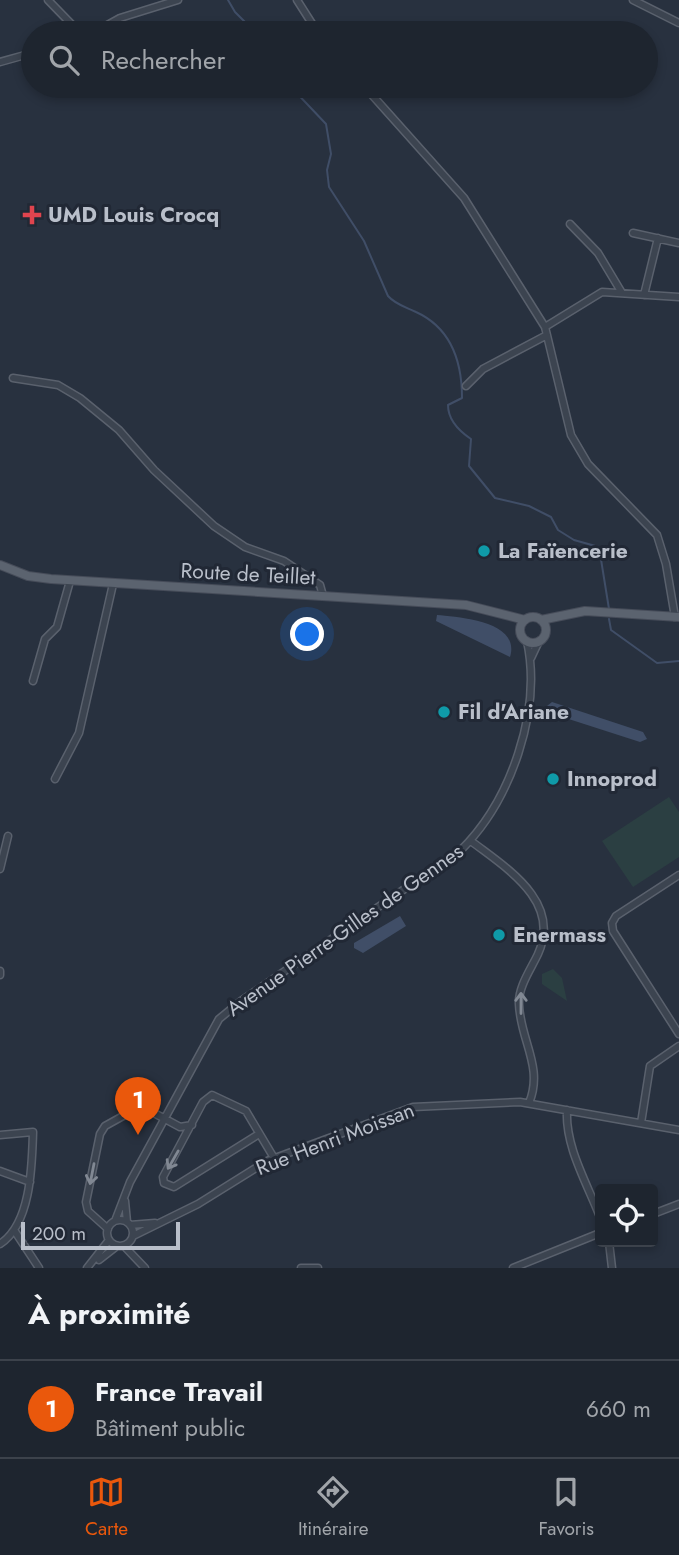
<!DOCTYPE html>
<html lang="fr">
<head>
<meta charset="utf-8">
<style>
	:root { --surface:#1e252f; --page:#2b313b; --text:#f1f3f6; --muted:#a1a5aa; --line:#3c424b; --accent:#ea580c }
	body { margin:0; font-family:Jost,sans-serif; background:var(--page); color:var(--text) }
	.controls { position:absolute; right:21px; bottom:21px; display:grid; overflow:hidden; border-radius:7px; box-shadow:0 4px 10px #0003 }
	.controls button { width:63px; height:63px; display:grid; place-items:center; padding:0; border:0; border-bottom:2px solid var(--line); background:var(--surface); color:var(--text); font:35px sans-serif }
	.scale { position:absolute; left:21px; bottom:18px; width:159px; box-sizing:border-box; padding-left:7px; border:4px solid #b9bfca; border-top:0; font-size:19px; line-height:24px; white-space:nowrap; color:#b9bfca; -webkit-text-stroke:5px #212835; paint-order:stroke }
	.you { position:absolute; left:308px; top:635px; width:24px; height:24px; margin:-18px; border:5px solid #fff; border-radius:50%; background:#1a73e8; box-shadow:0 0 0 10px #1a73e833 }
	.badge { display:grid; place-items:center; width:46px; height:46px; border-radius:50%; background:var(--accent); color:#fff; font-size:23px; font-weight:700 }
	.pin { position:absolute; translate:-50% -58px; filter:drop-shadow(0 2px 4px #0008) }
	.pin::after { content:''; position:absolute; top:37px; width:24px; height:21px; background:inherit; clip-path:polygon(0 0,100% 0,50% 100%) }
	.list { margin:0; padding:0; list-style:none }
	h2 { display:flex; justify-content:space-between; align-items:center; height:91px; margin:0; padding:0 28px; font-size:30px }
	h2 small { font-size:23px; font-weight:400; color:var(--muted) }
	.list li { display:grid; grid-template-columns:46px 1fr auto; gap:21px; align-items:center; box-sizing:border-box; height:98px; padding:0 28px; border-top:2px solid var(--line) }
	.list b { display:block; font-size:26px; white-space:nowrap }
	.list p { margin:0; font-size:23px; white-space:nowrap; color:var(--muted) }
	.list em { font-size:23px; font-style:normal; color:var(--muted) }
	.icon { flex:none; width:38px; height:38px; fill:none; stroke:currentColor; stroke-width:2; stroke-linecap:round; stroke-linejoin:round }
	.map { position:relative; flex:none; width:679px; height:1268px; overflow:hidden }
	.search { position:absolute; background:var(--surface); box-shadow:0 4px 10px #0003; left:21px; right:21px; top:21px; height:77px; display:flex; align-items:center; gap:18px; box-sizing:border-box; padding:0 24px; border-radius:38px; color:var(--muted); font-size:26px }
	.sheet { height:189px; background:var(--surface) }
	nav { display:flex; justify-content:space-around; align-items:center; box-sizing:border-box; height:98px; border-top:2px solid var(--line); background:var(--surface); font-size:19px; color:var(--muted) }
	nav a { display:grid; justify-items:center; gap:4px }
	nav .on { color:var(--accent) }
	.map>svg:first-child { display:block }
	.green { fill:#2b3f42 }
	.water { fill:#404e67 }
	.lines { fill:none; stroke-linecap:round; stroke-linejoin:round }
	.stream { stroke:#404e67; stroke-width:2 }
	.minor-casing { stroke:#5a616d; stroke-width:9 }
	.major-casing { stroke:#464c59; stroke-width:10 }
	.minor { stroke:#3c4450; stroke-width:6 }
	.major { stroke:#5b636f; stroke-width:8 }
	.oneway { stroke:#818893 }
	.health-dot { fill:#e0444e; stroke:#212835; stroke-width:2.5 }
	.culture-dot { fill:#0f9aa8; stroke:#212835; stroke-width:2.5 }
	.labels { text-anchor:middle; stroke-width:6; stroke-linejoin:round; paint-order:stroke }
	.poi-label { font-size:21px; font-weight:bold; fill:#b9bfca; stroke:#212835; text-anchor:start }
	.street-label { font-size:21px; fill:#b9bfca; stroke:#212835 }
</style>
</head>
<body>
<div class="map">
<svg width="679" height="1268" viewBox="0 0 679 1268">
	<rect width="100%" height="100%" fill="#28313f"/>
	<path class="green" d="M 669,797 L 679,812 L 679,857 L 633,887 L 602,841 Z
		M 553,969 L 562,978 L 567,1001 L 542,984 L 542,974 Z"/>
	<path class="water" d="M 437,615 C 459,617 521,621 510,657 L 436,621 Z
		M 552,702 L 643,732 L 647,739 L 640,742 L 550,713 L 547,706 Z
		M 400,916 L 406,926 L 363,953 L 354,948 L 354,943 Z"/>
	<g class="lines">
		<path class="stream" d="M 228,0 L 235,12 L 256,33
			M 290,86 L 326,124 L 331,154 L 327,170 L 329,187 L 364,241 L 388,296 C 396,305 406,307 416,312 C 451,328 462,362 462,398 L 448,405 C 448,420 459,431 471,439 L 469,466 L 495,498 L 529,506 L 551,517 L 558,530 L 574,540 L 599,547 L 609,609
			M 609,619 L 611,630 L 657,663 L 679,661"/>
		<defs>
			<path id="minor" d="M 48,0 L 80,33
				M 297,0 L 318,33
				M 633,0 L 679,23
				M 93,33 L 120,18 L 178,0
				M 0,62 L 25,55 L 33,59
				M 364,86 L 464,198 L 545,327 L 571,435 L 588,464 L 657,535 L 666,564 L 675,617
				M 570,224 L 598,253 L 622,293
				M 633,233 L 679,243
				M 644,295 L 658,238
				M 545,327 L 602,292 L 679,297
				M 13,378 L 58,385 L 80,398 L 119,430 L 154,470 L 214,526 L 245,547 L 284,561 L 320,585 L 323,596
				M 466,386 L 483,369 L 547,335
				M 531,658 L 539,641
				M 33,681 L 45,639 L 57,627 L 70,581
				M 55,779 L 79,733 L 113,584
				M 471,841 C 506,868 562,901 538,954 C 531,969 518,987 519,1004 C 520,1040 544,1067 529,1103
				M 0,869 L 8,836
				M 679,875 L 616,916 L 612,923 L 613,931 L 679,1034
				M 0,971 L 0,975
				M 567,1110 C 565,1147 587,1183 600,1217
				M 641,1123 L 650,1066 L 679,1046
				M 259,1134 L 174,1187 L 164,1183 L 163,1177 L 203,1102 L 212,1095 L 246,1111 L 274,1158
				M 0,1135 L 33,1132 C 32,1166 31,1224 0,1244
				M 0,1171 L 30,1182
				M 125,1201 L 127,1222
				M 653,1214 L 679,1204
				M107 1233a13 13 0 1 1 26 0a13 13 0 1 1-26 0Z
				M 115,1221 L 130,1182 L 219,1019 L 241,1001 L 460,851 C 511,801 542,711 527,641
				M 130,1225 L 155,1223
				M 108,1229 L 88,1211 L 86,1202 L 100,1134 L 105,1126 L 141,1106 L 180,1127 L 192,1125
				M 14,1230 L 39,1268
				M 133,1236 L 198,1204 L 267,1161 L 413,1107 L 520,1102 L 679,1130
				M 609,1242 L 612,1268
				M 124,1246 L 145,1268
				M 99,1260 L 117,1246
				M 87,1268 L 109,1240
				M 301,1268 L 318,1268
				M 513,1268 L 600,1233"/>
			<path id="major" d="M 0,565 L 28,576 L 51,579 L 466,605 L 525,620
				M520 630a13 13 0 1 1 26 0a13 13 0 1 1-26 0Z
				M 541,620 L 585,611 L 679,617"/>
		</defs>
		<use href="#minor" class="minor-casing"/>
		<use href="#major" class="major-casing"/>
		<use href="#minor" class="minor"/>
		<use href="#major" class="major"/>
	</g>
	<defs><path id="oneway-shaft" d="M-6 0H5M1.5-3L5.5 0L1.5 3" fill="none" stroke-width="1.6" stroke-linecap="round" stroke-linejoin="round" transform="scale(1.75)"/></defs>
	<g class="oneway">
		<use href="#oneway-shaft" transform="translate(521 1003) rotate(-90)"/>
		<use href="#oneway-shaft" transform="translate(173 1160) rotate(120)"/>
		<use href="#oneway-shaft" transform="translate(92 1174) rotate(101)"/>
	</g>
	<path class="health-dot" d="M28.5 204.5h7v7h7v7h-7v7h-7v-7h-7v-7h7z"/>
	<g class="culture-dot">
		<circle cx="484" cy="551" r="7"/>
		<circle cx="444" cy="712" r="7"/>
		<circle cx="553" cy="779" r="7"/>
		<circle cx="499" cy="935" r="7"/>
	</g>
	<g class="labels">
		<g class="poi-label">
			<text x="48" y="222">UMD Louis Crocq</text>
			<text x="498" y="558">La Faïencerie</text>
			<text x="458" y="719">Fil d'Ariane</text>
			<text x="567" y="786">Innoprod</text>
			<text x="513" y="942">Enermass</text>
		</g>
		<g class="street-label">
			<text transform="translate(248 574) rotate(3)" y="7">Route de Teillet</text>
			<text transform="translate(345 930) rotate(-35)" y="7">Avenue Pierre-Gilles de Gennes</text>
			<text transform="translate(335 1139) rotate(-21)" y="7">Rue Henri Moissan</text>
		</g>
	</g>
</svg>
<div class="controls">
<button><svg class="icon" aria-label="locate" viewBox="0 0 24 24"><circle cx="12" cy="12" r="6"/><path d="M12 2v4M12 18v4M2 12h4M18 12h4"/></svg></button>
</div>
<div class="scale">200 m</div>
<div class="you"></div>
<div class="pin badge" style="left:138px;top:1135px">1</div>
<div class="search"><svg class="icon" aria-label="search" viewBox="0 0 24 24"><circle cx="10" cy="10" r="6"/><path d="M15 15l6 6"/></svg>Rechercher</div>
</div>
<section class="sheet">
<h2>À proximité<small></small></h2>
<ul class="list">
<li><span class="badge">1</span><div><b>France Travail</b><p>Bâtiment public</p></div><em>660 m</em></li>
</ul>
</section>
<nav>
<a class="on"><svg class="icon" aria-label="map" viewBox="0 0 24 24"><path d="M3 6l6-2 6 2 6-2v14l-6 2-6-2-6 2zM9 4v14M15 6v14"/></svg>Carte</a>
<a><svg class="icon" aria-label="directions" viewBox="0 0 24 24"><path d="M12 3l9 9-9 9-9-9zM9 14v-3h6M13 9l2 2-2 2"/></svg>Itinéraire</a>
<a><svg class="icon" aria-label="saved" viewBox="0 0 24 24"><path d="M7 4h10v16l-5-4-5 4z"/></svg>Favoris</a>
</nav>
</body>
</html>
